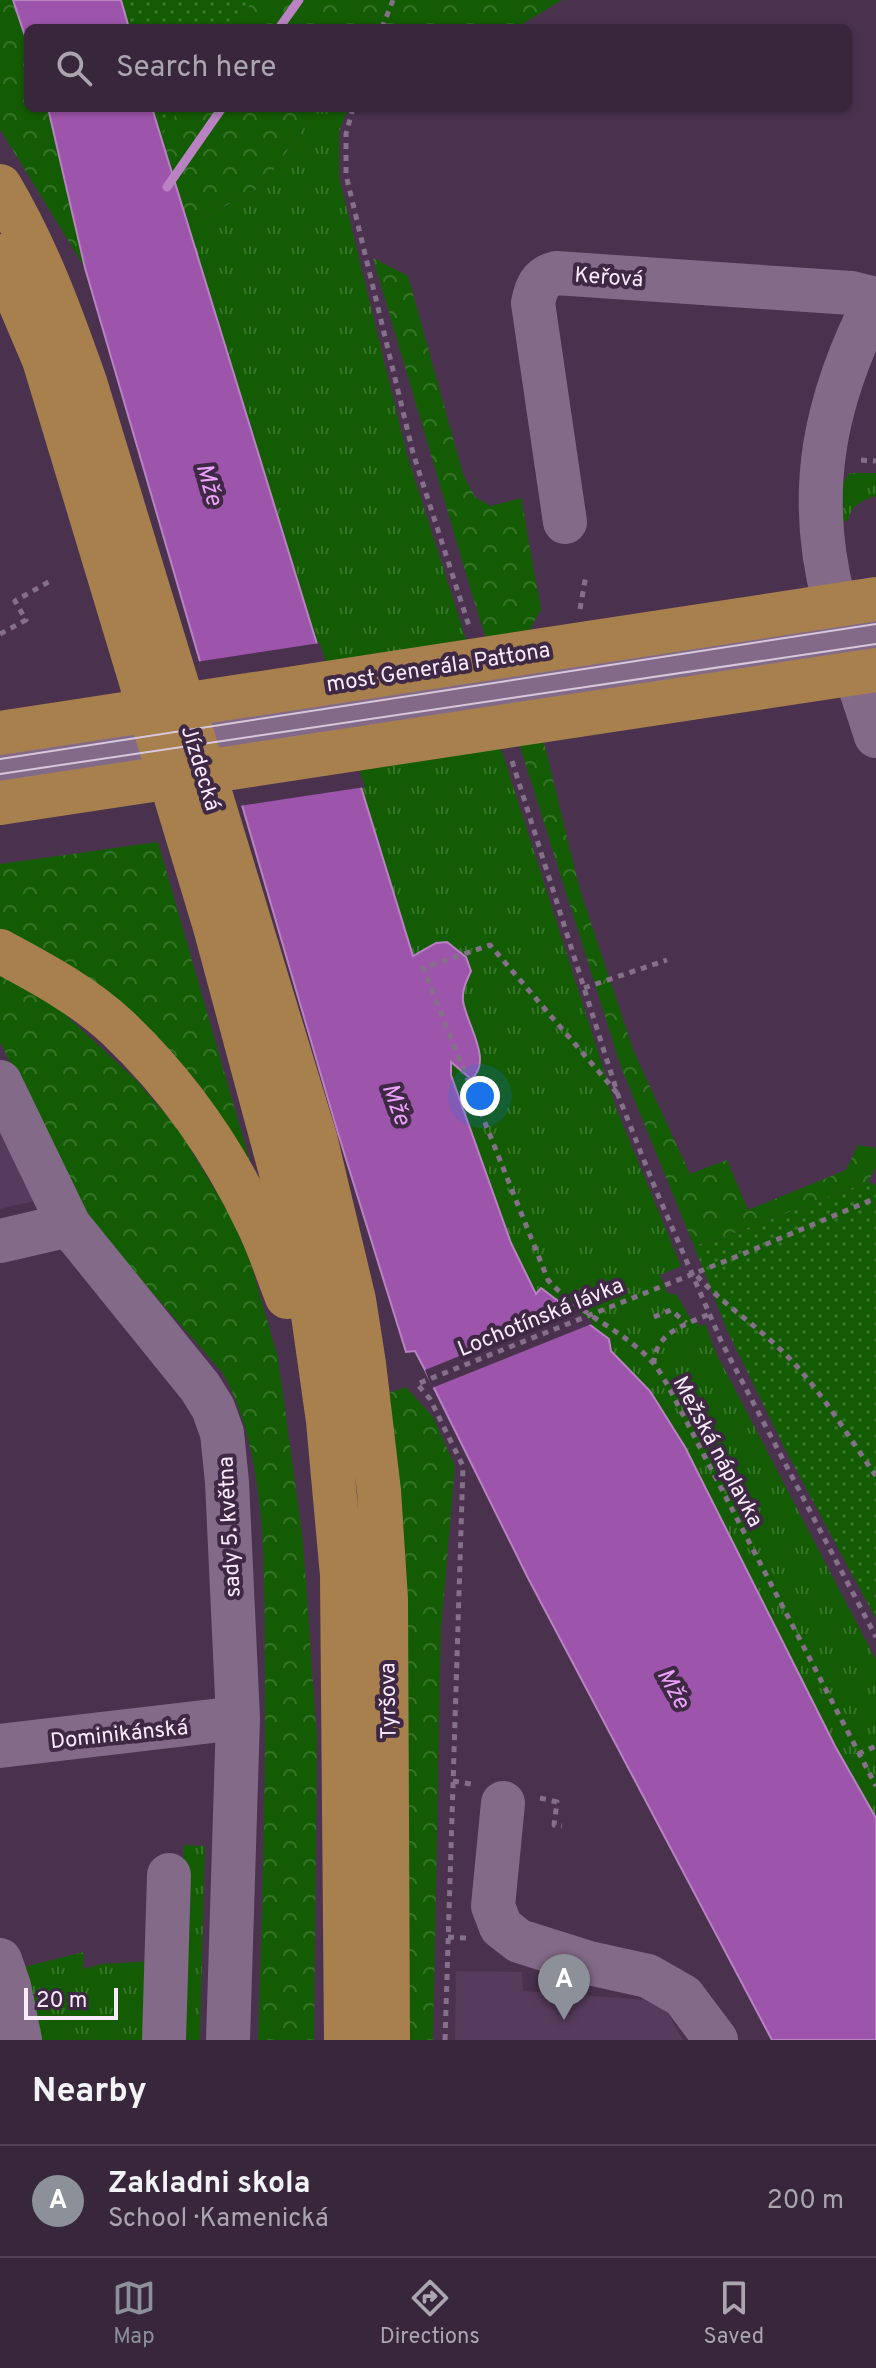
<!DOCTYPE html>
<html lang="en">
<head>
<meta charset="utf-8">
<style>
	:root { --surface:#38263b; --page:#3f2e42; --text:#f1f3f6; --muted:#aba5af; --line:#524355; --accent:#8c9099 }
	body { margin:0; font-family:Overpass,sans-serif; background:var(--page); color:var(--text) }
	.scale { position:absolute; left:24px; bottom:20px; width:94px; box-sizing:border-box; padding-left:8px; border:4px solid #faebfc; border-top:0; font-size:22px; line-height:28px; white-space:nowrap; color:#faebfc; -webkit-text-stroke:6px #3f2844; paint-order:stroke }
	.you { position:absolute; left:480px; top:1096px; width:28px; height:28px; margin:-20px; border:6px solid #fff; border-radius:50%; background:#1a73e8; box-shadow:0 0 0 12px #1a73e833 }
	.badge { display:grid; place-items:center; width:52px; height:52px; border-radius:50%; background:var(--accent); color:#fff; font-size:26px; font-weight:700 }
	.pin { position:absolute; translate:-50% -66px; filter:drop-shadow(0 2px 4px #0008) }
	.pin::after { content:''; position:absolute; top:42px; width:28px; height:24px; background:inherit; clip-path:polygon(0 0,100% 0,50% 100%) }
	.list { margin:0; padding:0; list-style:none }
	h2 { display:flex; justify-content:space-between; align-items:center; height:104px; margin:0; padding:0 32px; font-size:34px }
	h2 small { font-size:26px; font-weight:400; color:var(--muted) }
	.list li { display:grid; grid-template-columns:52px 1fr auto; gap:24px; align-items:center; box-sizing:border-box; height:112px; padding:0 32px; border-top:2px solid var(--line) }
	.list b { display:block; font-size:30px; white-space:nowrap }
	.list p { margin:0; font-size:26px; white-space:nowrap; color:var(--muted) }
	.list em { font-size:26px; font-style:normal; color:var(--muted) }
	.icon { flex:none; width:44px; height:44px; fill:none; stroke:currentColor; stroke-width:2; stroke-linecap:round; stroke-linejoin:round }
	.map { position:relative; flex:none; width:876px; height:2040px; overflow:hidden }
	.search { position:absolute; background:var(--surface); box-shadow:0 2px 6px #0004; left:24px; right:24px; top:24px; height:88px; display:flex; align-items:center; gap:20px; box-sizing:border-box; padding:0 28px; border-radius:12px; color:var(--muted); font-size:30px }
	.sheet { height:216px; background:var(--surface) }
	nav { display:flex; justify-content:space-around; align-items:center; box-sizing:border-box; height:112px; border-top:2px solid var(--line); background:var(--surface); font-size:22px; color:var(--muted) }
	nav a { display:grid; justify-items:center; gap:4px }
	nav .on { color:var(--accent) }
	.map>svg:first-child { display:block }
	.built { fill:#573b5c }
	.grass { fill:url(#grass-tufts) }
	.forest { fill:url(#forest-crowns) }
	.park { fill:url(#park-dots) }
	.water { fill:#9d55ab; stroke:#b982c3; stroke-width:2 }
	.pier { fill:#4a324f }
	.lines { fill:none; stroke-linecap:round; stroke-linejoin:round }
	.stream { stroke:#b982c3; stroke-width:9 }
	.path { stroke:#857089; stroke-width:5; stroke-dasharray:6 6; stroke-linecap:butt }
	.minor { stroke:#846a89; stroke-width:44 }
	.major { stroke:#a7804e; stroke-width:44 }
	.tram { stroke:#d8c7db; stroke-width:2 }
	.labels { text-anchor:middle; stroke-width:8; stroke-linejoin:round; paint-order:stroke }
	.street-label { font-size:22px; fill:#faebfc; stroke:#3f2844 }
	.water-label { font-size:24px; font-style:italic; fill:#eba2f9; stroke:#3f2844 }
</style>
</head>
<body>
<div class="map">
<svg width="876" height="2040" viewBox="0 0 876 2040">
	<defs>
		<pattern id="grass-tufts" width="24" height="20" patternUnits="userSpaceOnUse" patternTransform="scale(2)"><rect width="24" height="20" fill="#145c04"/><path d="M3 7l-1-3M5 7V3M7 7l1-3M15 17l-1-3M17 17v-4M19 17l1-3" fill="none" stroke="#37742a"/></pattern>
		<pattern id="forest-crowns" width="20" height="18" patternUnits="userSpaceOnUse" patternTransform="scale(2)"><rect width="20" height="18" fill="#145c04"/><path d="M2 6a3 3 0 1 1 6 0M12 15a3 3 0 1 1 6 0" fill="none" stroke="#37742a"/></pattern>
		<pattern id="park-dots" width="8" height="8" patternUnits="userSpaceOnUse" patternTransform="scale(2)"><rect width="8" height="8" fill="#145c04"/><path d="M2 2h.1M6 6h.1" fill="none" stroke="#37742a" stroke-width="1.8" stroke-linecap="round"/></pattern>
	</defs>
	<rect width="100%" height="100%" fill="#4a324f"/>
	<path class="built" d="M 0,1122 L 39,1200 L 0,1209 Z
		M 456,1971 L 522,1972 L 523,1991 L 661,2001 L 683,2040 L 455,2040 Z"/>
	<path class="grass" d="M 318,108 L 348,108 L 339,132 L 339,177 L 407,455 L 616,1108 L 681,1266 L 660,1275 L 667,1293 L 677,1295 L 690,1318 L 700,1326 L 705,1324 L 716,1353 L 876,1660 L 876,1818 L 835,1746 L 650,1391 L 611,1351 L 540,1289 L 536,1295 L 511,1243 L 451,1076 L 451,1062 L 457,1065 L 466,1077 L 480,1065 L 479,1051 L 464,1005 L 463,991 L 436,943 L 414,957 L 187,226 L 261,187 Z
		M 850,473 L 876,473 L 876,496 C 863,500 850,506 848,521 L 843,521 L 843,483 Z
		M 184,1845 L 205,1846 L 200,2040 L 180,2040 Z
		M 84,1952 L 83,1969 L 102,1964 L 152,1961 L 149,2040 L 37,2040 L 24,1967 Z"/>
	<path class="forest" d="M 0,0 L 13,0 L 28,45 L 28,108 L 48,108 L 50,113 L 85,268 L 0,129 Z
		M 121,0 L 562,0 L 516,28 L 383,28 L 378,26 L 376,28 L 129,28 Z
		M 152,108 L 318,108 L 261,187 L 187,226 Z
		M 373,258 L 408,276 L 463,474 L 475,497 L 491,506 L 521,498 L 541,609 L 527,635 L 536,710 L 580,890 L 634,1052 L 690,1174 L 727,1160 L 748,1210 L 846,1170 L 858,1145 L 876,1148 L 876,1167 L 868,1182 L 727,1236 L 694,1246 L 621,1067 L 472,594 Z
		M 158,842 L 257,1186 L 0,936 L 0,864 Z
		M 0,974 L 55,1005 L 136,1080 L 179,1130 L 230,1215 L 250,1261 L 278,1358 L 303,1541 L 317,1738 L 314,2040 L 258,2040 C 262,1917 266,1794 265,1670 C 264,1576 269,1457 223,1373 L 93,1225 L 0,1042 Z
		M 406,1387 L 433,1417 L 455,1466 L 441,1629 L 433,2040 L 396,2040 L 383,1395 Z"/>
	<path class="park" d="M 121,0 L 253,0 L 234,28 L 129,28 Z
		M 152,108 L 180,108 L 161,137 Z
		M 868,1182 L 876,1185 L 876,1619 L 784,1447 L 727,1330 L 694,1246 L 727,1236 Z"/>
	<path class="water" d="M 13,0 L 121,0 L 129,28 L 28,28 L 28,45 Z
		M 48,108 L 152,108 L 413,956 L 436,943 L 447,942 L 466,957 L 471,971 C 466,982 462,990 463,1001 C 466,1023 494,1062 471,1079 L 451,1062 L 451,1075 L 511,1243 L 536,1294 L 541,1288 L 609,1339 L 611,1351 L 650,1391 L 685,1447 L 835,1746 L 876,1818 L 876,2040 L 772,2040 L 528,1578 L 425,1370 L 415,1351 L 406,1352 L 337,1130 L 85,268 Z"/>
	<path class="pier" d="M 320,643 L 365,787 L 239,806 L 196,662 Z
		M 575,1309 L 594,1323 L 432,1388 L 425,1370 Z"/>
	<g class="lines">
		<path class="stream" d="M 279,28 L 299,0
			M 167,187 L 222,108"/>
		<path class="path" d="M 382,28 L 393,0
			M 353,108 L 346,134 L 346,175 L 413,453 L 469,626
			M 861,460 L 876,461
			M 580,609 L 586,575
			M 0,634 L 26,620 L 15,601 L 52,580
			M 512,761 L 618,1095 L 655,1188 L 722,1343 L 876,1637
			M 584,988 L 667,960
			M 617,1093 L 490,945 L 423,968 L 548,1280 C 579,1315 625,1330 654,1364 C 659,1370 664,1379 668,1386 L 876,1786
			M 697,1276 C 722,1303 753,1323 780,1349 C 818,1385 846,1433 876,1476
			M 654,1317 L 671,1310 L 686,1323
			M 654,1364 C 654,1333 686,1324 710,1314
			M 858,1754 L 876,1746
			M 453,1781 L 471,1784
			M 540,1798 L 557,1802 L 554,1825 L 562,1826
			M 448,1937 L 467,1938
			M 445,2040 L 463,1466 L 430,1399 L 417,1384 L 738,1256 L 876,1198"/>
		<path class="minor" d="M 876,299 C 825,399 805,491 834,601 C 845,647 862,691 876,736
			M 565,522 L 533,303 C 536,288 540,277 556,273 L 851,293 L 876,299
			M 0,767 L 876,634
			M 0,1082 L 69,1225 L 200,1387 L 213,1408 L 222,1433 L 227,1482 L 238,1718 L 228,2040
			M 0,1241 L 69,1225
			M 0,1746 L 238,1718
			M 503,1803 L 493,1906 L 501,1927 L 519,1941 L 589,1963 L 648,1976 L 683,1996 L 716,2040
			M 0,1960 L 9,1986 L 20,2040
			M 164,2040 L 169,1875"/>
		<path class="major" d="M 0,186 C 37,248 61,314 85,382 L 316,1141 L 354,1300 L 364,1364 L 379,1491 L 386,1599 L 388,2040
			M 0,256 L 44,360 L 215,927 L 286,1191 L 313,1315 L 328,1421 L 342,1575 L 346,2040
			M 0,733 L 876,599
			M 0,803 L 876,670
			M 0,951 C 41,973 84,996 118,1028 C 176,1083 223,1150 257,1222 C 269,1246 277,1272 287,1297"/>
		<path class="tram" d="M 0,759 L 876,624
			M 0,774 L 876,644"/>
	</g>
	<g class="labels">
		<g class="street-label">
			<text transform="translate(609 276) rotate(4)" y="8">Keřová</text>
			<text transform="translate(438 666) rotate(-9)" y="8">most Generála Pattona</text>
			<text transform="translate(202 768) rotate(73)" y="8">Jízdecká</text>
			<text transform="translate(540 1316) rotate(-22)" y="8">Lochotínská lávka</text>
			<text transform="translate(719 1451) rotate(62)" y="8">Mežská náplavka</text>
			<text transform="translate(228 1527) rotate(-93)" y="8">sady 5. května</text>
			<text transform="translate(387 1701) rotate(-91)" y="8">Tyršova</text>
			<text transform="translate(119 1733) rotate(-6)" y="8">Dominikánská</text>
		</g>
		<g class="water-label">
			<text transform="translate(210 484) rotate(74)" y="8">Mže</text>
			<text transform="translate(397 1104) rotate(70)" y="8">Mže</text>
			<text transform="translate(674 1688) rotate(61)" y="8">Mže</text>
		</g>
	</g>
</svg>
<div class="scale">20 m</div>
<div class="you"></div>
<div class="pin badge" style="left:564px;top:2020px">A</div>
<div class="search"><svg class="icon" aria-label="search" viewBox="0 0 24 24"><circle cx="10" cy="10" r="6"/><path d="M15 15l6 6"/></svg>Search here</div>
</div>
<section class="sheet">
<h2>Nearby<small></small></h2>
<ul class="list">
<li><span class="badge">A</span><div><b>Zakladni skola</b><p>School · Kamenická</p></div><em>200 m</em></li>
</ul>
</section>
<nav>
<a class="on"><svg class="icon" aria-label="map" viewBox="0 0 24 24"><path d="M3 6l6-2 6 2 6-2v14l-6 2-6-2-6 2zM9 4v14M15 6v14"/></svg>Map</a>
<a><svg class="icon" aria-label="directions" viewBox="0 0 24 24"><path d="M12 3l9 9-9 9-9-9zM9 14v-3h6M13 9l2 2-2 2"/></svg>Directions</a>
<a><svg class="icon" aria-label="saved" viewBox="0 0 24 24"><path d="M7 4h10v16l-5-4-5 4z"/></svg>Saved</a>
</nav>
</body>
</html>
